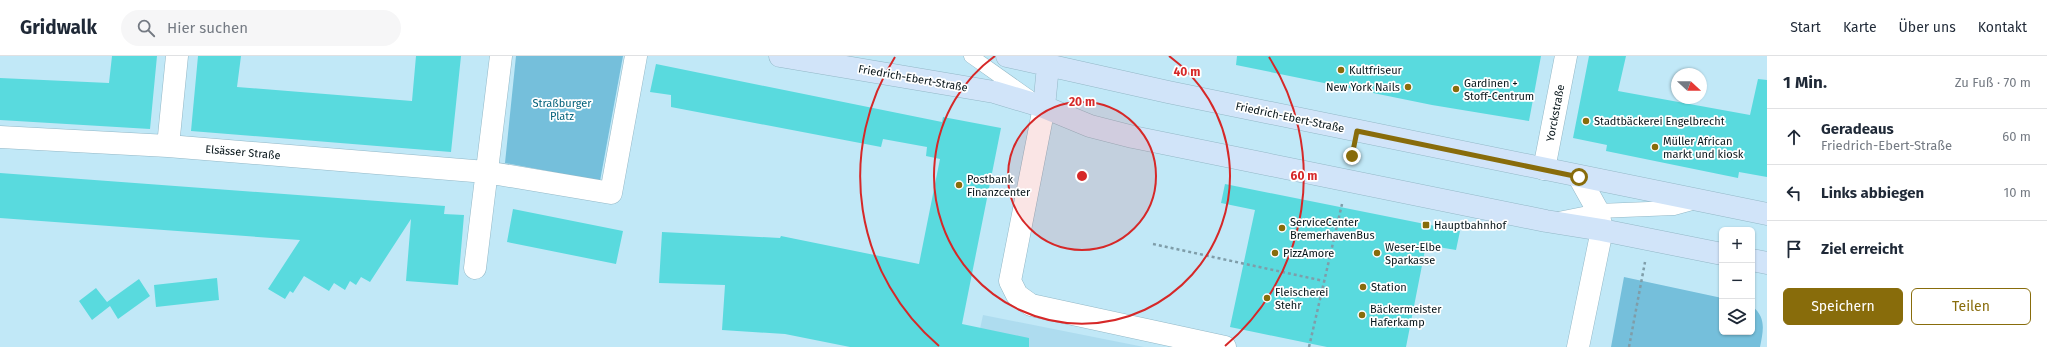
<!DOCTYPE html>
<html lang="de">
<head>
<meta charset="utf-8">
<style>
	:root { --surface:#fff; --page:#f6f6f7; --text:#1f2937; --muted:#747a83; --line:#e0e1e3; --accent:#886c0b }
	body { margin:0; font-family:"Fira Sans",sans-serif; background:var(--page); color:var(--text) }
	.controls { position:absolute; right:12px; bottom:12px; display:grid; overflow:hidden; border-radius:6px; box-shadow:0 1px 3px #0004 }
	.controls button { width:36px; height:36px; display:grid; place-items:center; padding:0; border:0; border-bottom:1px solid var(--line); background:var(--surface); color:var(--text); font:20px sans-serif }
	.compass { position:absolute; left:1671px; top:12px; width:36px; height:36px; border-radius:50%; background:var(--surface); box-shadow:0 1px 3px #0004; rotate:111deg }
	.stop { position:absolute; width:12px; height:12px; margin:-9px; border:3px solid #886c0b; border-radius:50%; background:#fff }
	.stop.end { background:#886c0b; border-color:#fff; box-shadow:0 1px 4px #0008 }
	.list { margin:0; padding:0; list-style:none }
	h2 { display:flex; justify-content:space-between; align-items:center; height:52px; margin:0; padding:0 16px; font-size:17px }
	h2 small { font-size:13px; font-weight:400; color:var(--muted) }
	.list li { display:grid; grid-template-columns:26px 1fr auto; gap:12px; align-items:center; box-sizing:border-box; height:56px; padding:0 16px; border-top:1px solid var(--line) }
	.list b { display:block; font-size:15px; white-space:nowrap }
	.list p { margin:0; font-size:13px; white-space:nowrap; color:var(--muted) }
	.list em { font-size:13px; font-style:normal; color:var(--muted) }
	.actions { display:flex; gap:8px; padding:12px 16px }
	.actions a { flex:1; padding:9px 0; border:1px solid var(--accent); border-radius:6px; text-align:center; font-size:14px; color:var(--accent) }
	.actions .main { background:var(--accent); color:#fff }
	.icon { flex:none; width:22px; height:22px; fill:none; stroke:currentColor; stroke-width:2; stroke-linecap:round; stroke-linejoin:round }
	.map { position:relative; flex:none; width:1767px; height:291px; overflow:hidden }
	header { display:flex; align-items:center; gap:24px; box-sizing:border-box; height:56px; padding:0 20px; background:var(--surface); border-bottom:1px solid var(--line) }
	header strong { font-size:19px }
	nav { display:flex; gap:22px; margin-inline-start:auto; font-size:14px }
	.search { width:280px; height:36px; background:var(--page); display:flex; align-items:center; gap:10px; box-sizing:border-box; padding:0 14px; border-radius:22px; color:var(--muted); font-size:15px }
	main { display:flex }
	aside { flex:1; background:var(--surface) }
	.map>svg:first-child { display:block }
	.built { fill:#aedcef }
	.green { fill:#75bfdb }
	.building { fill:#59dade }
	.lines { fill:none; stroke-linecap:round; stroke-linejoin:round }
	.lane-casing { stroke:#93b8c7; stroke-width:15 }
	.street-casing { stroke:#93b8c7; stroke-width:23 }
	.secondary-casing { stroke:#93b8c7; stroke-width:23 }
	.path { stroke:#7f9da9; stroke-width:2.5; stroke-dasharray:3 3; stroke-linecap:butt }
	.lane { stroke:#fff; stroke-width:14 }
	.street { stroke:#fff; stroke-width:22 }
	.secondary { stroke:#d1e4f9; stroke-width:22 }
	.route { stroke:#886c0b; stroke-width:5 }
	.ring { fill:none; stroke:#d62828; stroke-width:2 }
	.poi-dot { fill:#886c0b; stroke:#fff; stroke-width:1.5 }
	.labels { text-anchor:middle; stroke-width:3.5; stroke-linejoin:round; paint-order:stroke }
	.poi-label { font-size:11px; fill:#061419; stroke:#fff; text-anchor:start }
	.street-label { font-size:11px; fill:#061419; stroke:#fff }
	.park-label { font-size:11px; fill:#04627b; stroke:#fff }
	.centre { fill:#d62828; stroke:#fff; stroke-width:2 }
	.ring-label { font-size:12px; text-anchor:middle; font-weight:bold; fill:#d62828; stroke:#fff; stroke-width:3.5; stroke-linejoin:round; paint-order:stroke }
</style>
</head>
<body>
<header>
<strong>Gridwalk</strong>
<div class="search"><svg class="icon" aria-label="search" viewBox="0 0 24 24"><circle cx="10" cy="10" r="6"/><path d="M15 15l6 6"/></svg>Hier suchen</div>
<nav><a>Start</a><a>Karte</a><a>Über uns</a><a>Kontakt</a></nav>
</header>
<main>
<div class="map">
<svg width="1767" height="291" viewBox="0 0 1767 291">
	<rect width="100%" height="100%" fill="#c1e8f7"/>
	<path class="built" d="M 983,259 L 1144,291 L 976,291 Z"/>
	<path class="green" d="M 516,0 L 623,0 L 600,125 L 505,107 Z
		M 1624,221 L 1722,242 L 1722,276 L 1752,276 L 1752,250 C 1767,262 1763,275 1760,291 L 1611,291 Z"/>
	<path class="building" d="M 112,0 L 157,0 L 150,73 L 0,64 L 0,22 L 109,27 Z
		M 198,0 L 241,0 L 237,31 L 412,45 L 416,0 L 461,0 L 451,96 L 191,75 Z
		M 1237,0 L 1541,0 L 1529,65 L 1432,49 L 1236,9 Z
		M 1589,0 L 1626,0 L 1618,35 L 1750,59 L 1758,23 L 1767,24 L 1767,121 L 1739,116 L 1738,122 L 1606,95 L 1607,89 L 1573,82 Z
		M 656,8 L 942,66 L 943,61 L 1001,72 L 962,268 L 1029,282 L 1029,291 L 850,291 L 785,278 L 722,274 L 725,229 L 659,227 L 662,176 L 780,182 L 781,180 L 919,208 L 940,103 L 926,100 L 927,91 L 883,83 L 881,91 L 671,51 L 671,39 L 650,36 Z
		M 0,117 L 445,150 L 444,158 L 464,159 L 458,229 L 406,225 L 411,163 L 370,226 L 361,221 L 356,229 L 350,225 L 345,234 L 334,227 L 329,235 L 304,220 L 293,237 L 290,235 L 285,243 L 268,233 L 300,184 L 0,162 Z
		M 1225,128 L 1460,175 L 1456,194 L 1426,189 L 1406,291 L 1327,291 L 1230,271 L 1255,154 L 1221,147 Z
		M 513,153 L 623,175 L 616,208 L 507,186 Z
		M 217,222 L 219,244 L 156,251 L 154,229 Z
		M 139,223 L 150,240 L 118,263 L 110,250 L 92,264 L 79,245 L 96,232 L 107,246 Z"/>
	<g class="lines">
		<defs>
			<path id="lane" d="M 971,0 L 1029,41
				M 1558,163 L 1598,155 L 1674,152 L 1696,146"/>
			<path id="street" d="M 1044,51 L 1010,225 L 1017,239 L 1031,249 L 1225,291
				M 0,81 L 168,90 L 486,116 L 611,137 L 636,0
				M 168,90 L 177,0
				M 1544,113 L 1566,0
				M 475,212 L 501,0
				M 1578,291 L 1602,174 L 1598,155 L 1579,121"/>
			<path id="secondary" d="M 780,0 L 994,36 L 1044,51 L 1090,70 L 1133,81 L 1546,165 L 1602,174 L 1722,198
				M 1007,0 L 1168,36 L 1767,158
				M 1044,51 L 1048,10
				M 1752,204 L 1767,207"/>
		</defs>
		<use href="#lane" class="lane-casing"/>
		<use href="#street" class="street-casing"/>
		<use href="#secondary" class="secondary-casing"/>
		<path class="path" d="M 1153,188 L 1324,225
			M 1309,291 L 1342,148
			M 1629,291 L 1645,206"/>
		<use href="#lane" class="lane"/>
		<use href="#street" class="street"/>
		<use href="#secondary" class="secondary"/>
	</g>
	<g class="lines">
		<path class="route" d="M 1352,100 L 1357,75 L 1579,121"/>
	</g>
	<circle cx="1082" cy="120" r="74" fill="#d62828" fill-opacity=".12"/>
	<g class="ring">
		<circle cx="1082" cy="120" r="74"/>
		<path d="M1169 0A148 148 0 1 1 995 0"/>
		<path d="M939 290A222 222 0 0 1 895 1M1269 1A222 222 0 0 1 1225 290"/>
	</g>
	<g class="poi-dot">
		<circle cx="1341" cy="14" r="4"/>
		<circle cx="1408" cy="31" r="4"/>
		<circle cx="1456" cy="33" r="4"/>
		<circle cx="1586" cy="65" r="4"/>
		<circle cx="1655" cy="91" r="4"/>
		<circle cx="959" cy="129" r="4"/>
		<rect x="1422" y="165" width="8" height="8" rx="2"/>
		<circle cx="1282" cy="172" r="4"/>
		<circle cx="1275" cy="197" r="4"/>
		<circle cx="1377" cy="197" r="4"/>
		<circle cx="1363" cy="231" r="4"/>
		<circle cx="1267" cy="242" r="4"/>
		<circle cx="1362" cy="259" r="4"/>
	</g>
	<g class="labels">
		<g class="poi-label">
			<text x="1349" y="18">Kultfriseur</text>
			<text x="1464" y="31">Gardinen +<tspan x="1464" dy="13">Stoff-Centrum</tspan></text>
			<text x="1400" y="35" text-anchor="end">New York Nails</text>
			<text x="1594" y="69">Stadtbäckerei Engelbrecht</text>
			<text x="1663" y="89">Müller African<tspan x="1663" dy="13">markt und kiosk</tspan></text>
			<text x="967" y="127">Postbank<tspan x="967" dy="13">Finanzcenter</tspan></text>
			<text x="1290" y="170">ServiceCenter<tspan x="1290" dy="13">BremerhavenBus</tspan></text>
			<text x="1434" y="173">Hauptbahnhof</text>
			<text x="1385" y="195">Weser-Elbe<tspan x="1385" dy="13">Sparkasse</tspan></text>
			<text x="1283" y="201">PizzAmore</text>
			<text x="1371" y="235">Station</text>
			<text x="1275" y="240">Fleischerei<tspan x="1275" dy="13">Stehr</tspan></text>
			<text x="1370" y="257">Bäckermeister<tspan x="1370" dy="13">Haferkamp</tspan></text>
		</g>
		<g class="street-label">
			<text transform="translate(913 22) rotate(10)" y="4">Friedrich-Ebert-Straße</text>
			<text transform="translate(1555 57) rotate(-79)" y="4">Yorckstraße</text>
			<text transform="translate(1290 61) rotate(12)" y="4">Friedrich-Ebert-Straße</text>
			<text transform="translate(243 96) rotate(5)" y="4">Elsässer Straße</text>
		</g>
		<g class="park-label">
			<text x="562" y="51">Straßburger<tspan x="562" dy="13">Platz</tspan></text>
		</g>
	</g>
	<circle cx="1082" cy="120" r="6" class="centre"/>
	<g class="ring-label">
		<text x="1187" y="20">40 m</text>
		<text x="1082" y="50">20 m</text>
		<text x="1304" y="124">60 m</text>
	</g>
</svg>
<div class="controls">
<button>+</button>
<button>−</button>
<button><svg class="icon" aria-label="layers" viewBox="0 0 24 24"><path d="M12 4l9 5-9 5-9-5zM3 14l9 5 9-5"/></svg></button>
</div>
<svg class="compass" viewBox="-18 -18 36 36"><path d="M0-13l5 13h-10z" fill="#e53935"/><path d="M0 13l5-13h-10z" fill="#747a83"/></svg>
<div class="stop" style="left:1579px;top:121px"></div>
<div class="stop end" style="left:1352px;top:100px"></div>
</div>
<aside>
<h2>1 Min.<small>Zu Fuß · 70 m</small></h2>
<ul class="list">
<li><svg class="icon" aria-label="ahead" viewBox="0 0 24 24"><path d="M12 20V5M6 11l6-6 6 6"/></svg><div><b>Geradeaus</b><p>Friedrich-Ebert-Straße</p></div><em>60 m</em></li>
<li><svg class="icon" aria-label="left" viewBox="0 0 24 24"><path d="M17 20v-9H6M10 6l-5 5 5 5"/></svg><div><b>Links abbiegen</b></div><em>10 m</em></li>
<li><svg class="icon" aria-label="arrive" viewBox="0 0 24 24"><path d="M6 21V4h12l-3 4 3 4H6"/></svg><div><b>Ziel erreicht</b></div></li>
</ul>
<div class="actions"><a class="main">Speichern</a><a>Teilen</a></div>
</aside>
</main>
</body>
</html>
